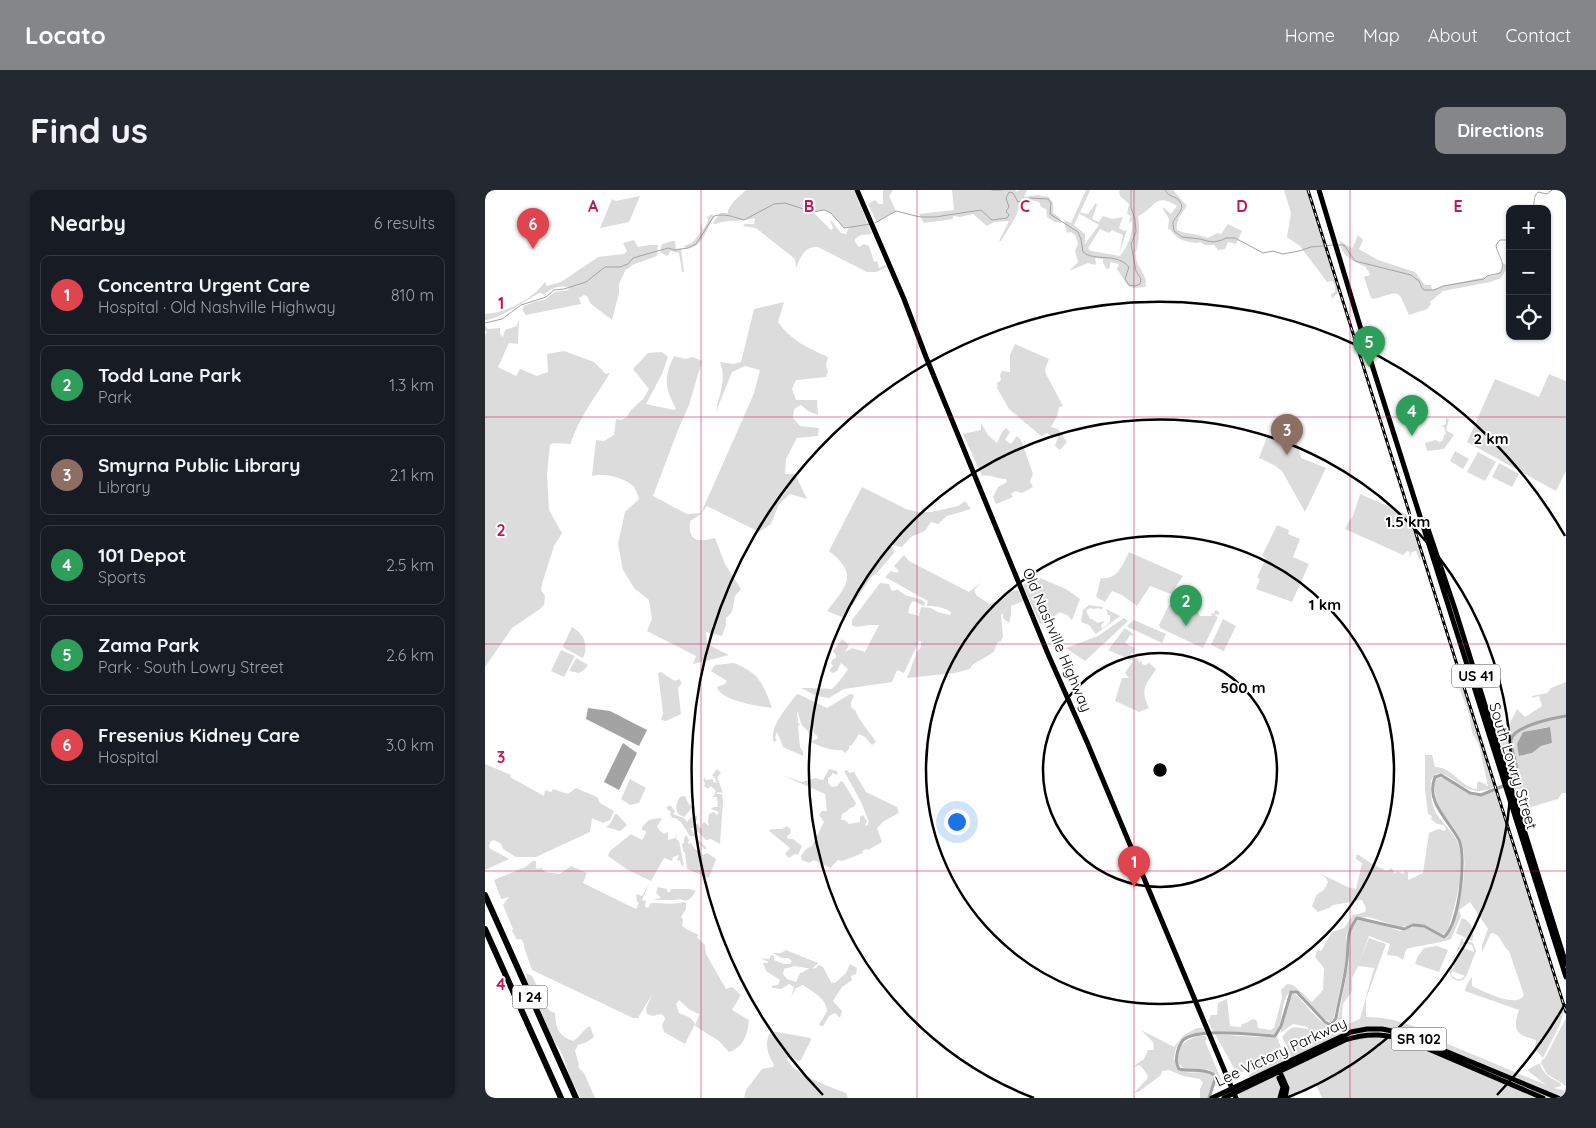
<!DOCTYPE html>
<html lang="en">
<head>
<meta charset="utf-8">
<style>
	:root { --surface:#171b24; --page:#242831; --text:#f1f3f6; --muted:#9ea1a6; --line:#363941; --accent:#858687 }
	body { margin:0; font-family:Quicksand,sans-serif; background:var(--page); color:var(--text) }
	.controls { position:absolute; right:15px; top:15px; display:grid; overflow:hidden; border-radius:10px; box-shadow:0 1px 4px #0004 }
	.controls button { width:45px; height:45px; display:grid; place-items:center; padding:0; border:0; border-bottom:1px solid var(--line); background:var(--surface); color:var(--text); font:25px sans-serif }
	.you { position:absolute; left:471px; top:631px; width:18px; height:18px; margin:-12px; border:4px solid #fff; border-radius:50%; background:#1a73e8; box-shadow:0 0 0 8px #1a73e833 }
	.badge { display:grid; place-items:center; width:32px; height:32px; border-radius:50%; background:var(--accent); color:#fff; font-size:16px; font-weight:700 }
	.pin { position:absolute; translate:-50% -41px; filter:drop-shadow(0 1px 2px #0008) }
	.pin::after { content:''; position:absolute; top:26px; width:18px; height:15px; background:inherit; clip-path:polygon(0 0,100% 0,50% 100%) }
	.list { margin:0; padding:0; list-style:none }
	h2 { display:flex; justify-content:space-between; align-items:center; height:65px; margin:0; padding:0 20px; font-size:21px }
	h2 small { font-size:16px; font-weight:400; color:var(--muted) }
	.list li { display:grid; grid-template-columns:32px 1fr auto; gap:15px; align-items:center; box-sizing:border-box; height:80px; margin:0 10px 10px; padding:0 10px; border:1px solid var(--line); border-radius:10px }
	.list b { display:block; font-size:19px; white-space:nowrap }
	.list p { margin:0; font-size:16px; white-space:nowrap; color:var(--muted) }
	.list em { font-size:16px; font-style:normal; color:var(--muted) }
	.icon { flex:none; width:28px; height:28px; fill:none; stroke:currentColor; stroke-width:2; stroke-linecap:round; stroke-linejoin:round }
	.map { position:relative; flex:none; width:1081px; height:908px; overflow:hidden; border-radius:10px }
	header { display:flex; align-items:center; gap:30px; box-sizing:border-box; height:70px; padding:0 25px; background:var(--accent); color:#fff }
	header strong { font-size:24px }
	nav { display:flex; gap:28px; margin-inline-start:auto; font-size:18px }
	.intro { display:flex; align-items:center; justify-content:space-between; box-sizing:border-box; height:120px; padding:0 30px }
	h1 { margin:0; font-size:35px }
	.button { padding:12px 22px; border-radius:10px; background:var(--accent); color:#fff; font-size:18px; font-weight:700 }
	main { display:flex; gap:30px; padding:0 30px }
	aside { flex:1; background:var(--surface); border-radius:10px; box-shadow:0 1px 4px #0004 }
	.map>svg:first-child { display:block }
	.green { fill:#dcdcdc; fill-rule:evenodd }
	.water { fill:#a3a3a3 }
	.lines { fill:none; stroke-linecap:round; stroke-linejoin:round }
	.stream { stroke:#a3a3a3; stroke-width:1 }
	.river { stroke:#a3a3a3; stroke-width:3 }
	.major { stroke:#000; stroke-width:5 }
	.highway { stroke:#000; stroke-width:6 }
	.rail-casing { stroke:#000; stroke-width:3 }
	.rail { stroke:#fff; stroke-width:1; stroke-dasharray:4; stroke-linecap:butt }
	.grid { fill:none; stroke:#c2185b; stroke-width:1; stroke-opacity:0.55 }
	.ring { fill:none; stroke:#000; stroke-width:2.5 }
	.labels { text-anchor:middle; stroke-width:4; stroke-linejoin:round; paint-order:stroke }
	.shield { fill:#fff; stroke:#4c4c4c; stroke-width:1 }
	.shield-label { font-size:14px; font-weight:bold; fill:#000 }
	.street-label { font-size:15px; fill:#000; stroke:#fff }
	.grid-label { font-size:16px; text-anchor:middle; font-weight:bold; fill:#c2185b; stroke:#fff; stroke-width:4; stroke-linejoin:round; paint-order:stroke }
	.centre { fill:#000; stroke:#fff; stroke-width:2.5 }
	.ring-label { font-size:15px; text-anchor:middle; font-weight:bold; fill:#000; stroke:#fff; stroke-width:4; stroke-linejoin:round; paint-order:stroke }
</style>
</head>
<body>
<header>
<strong>Locato</strong>
<nav><a>Home</a><a>Map</a><a>About</a><a>Contact</a></nav>
</header>
<div class="intro"><h1>Find us</h1><a class="button">Directions</a></div>
<main>
<aside>
<h2>Nearby<small>6 results</small></h2>
<ul class="list">
<li><span class="badge" style="background:#e0444e">1</span><div><b>Concentra Urgent Care</b><p>Hospital · Old Nashville Highway</p></div><em>810 m</em></li>
<li><span class="badge" style="background:#2e9e5b">2</span><div><b>Todd Lane Park</b><p>Park</p></div><em>1.3 km</em></li>
<li><span class="badge" style="background:#8d6e63">3</span><div><b>Smyrna Public Library</b><p>Library</p></div><em>2.1 km</em></li>
<li><span class="badge" style="background:#2e9e5b">4</span><div><b>101 Depot</b><p>Sports</p></div><em>2.5 km</em></li>
<li><span class="badge" style="background:#2e9e5b">5</span><div><b>Zama Park</b><p>Park · South Lowry Street</p></div><em>2.6 km</em></li>
<li><span class="badge" style="background:#e0444e">6</span><div><b>Fresenius Kidney Care</b><p>Hospital</p></div><em>3.0 km</em></li>
</ul>
</aside>
<div class="map">
<svg width="1081" height="908" viewBox="0 0 1081 908">
	<rect width="100%" height="100%" fill="#fff"/>
	<path class="green" d="M 261,0 L 369,0 L 387,44 L 376,45 L 370,49 L 370,52 L 374,57 L 379,54 L 384,56 L 389,72 L 392,71 L 394,78 L 400,75 L 401,77 L 391,82 L 382,82 L 333,57 C 319,56 316,67 311,78 L 310,69 L 271,38 L 258,36 L 260,34 L 269,34 L 270,28 C 257,32 243,29 230,34 L 228,33 L 235,23 L 243,23 L 243,20 L 249,11 ZM 339,20 L 346,23 L 359,38 L 364,37 L 361,44 L 356,43 L 344,28 L 348,38 L 346,40 L 328,22 Z
		M 398,0 L 408,0 L 404,6 L 411,21 L 392,32 L 383,14 L 390,10 L 394,14 L 398,14 Z
		M 467,0 L 530,0 L 532,2 L 534,0 L 542,0 L 539,7 L 552,5 L 564,7 L 568,13 L 568,23 L 575,28 L 576,33 L 570,32 L 562,27 L 561,19 L 556,17 L 554,12 L 546,10 L 546,12 L 535,15 L 530,28 L 516,51 L 514,51 L 524,31 L 509,32 L 502,36 L 488,24 L 475,27 L 468,26 L 468,29 L 439,33 L 434,24 L 469,20 Z
		M 601,0 L 605,0 L 604,3 L 589,35 L 600,44 L 600,54 L 614,35 L 595,24 L 596,21 L 597,23 L 603,24 L 611,13 L 612,15 L 607,29 L 614,32 L 618,26 L 627,29 L 638,27 L 634,38 L 639,41 L 642,40 L 634,64 L 638,45 L 627,40 L 624,43 L 615,39 L 603,58 L 606,61 L 635,66 C 643,57 648,43 647,31 L 644,33 L 644,32 L 646,26 L 642,24 L 644,14 L 635,6 L 634,1 L 636,0 L 688,0 L 702,16 C 696,24 691,30 692,40 C 700,44 714,44 723,48 L 732,43 L 736,44 L 743,34 L 757,41 L 751,54 L 743,52 L 740,59 L 733,60 L 729,55 L 720,55 L 715,52 L 712,53 C 700,52 692,50 685,39 L 683,40 L 684,29 L 678,19 L 678,17 L 686,24 L 692,16 C 668,1 670,20 653,26 C 655,37 654,49 652,59 C 650,65 650,61 651,67 C 652,78 664,86 660,97 L 649,98 L 644,97 L 632,79 L 634,74 L 625,72 L 625,78 L 622,79 L 618,73 L 618,69 L 610,68 L 611,73 L 610,75 L 603,73 L 584,81 L 593,72 L 590,61 L 593,54 L 590,45 L 586,42 L 582,43 L 579,30 L 586,33 Z
		M 799,0 L 822,0 L 854,101 L 847,109 L 846,104 L 850,102 C 851,98 850,93 847,91 L 842,92 L 815,56 L 802,47 L 806,23 Z
		M 155,6 L 144,32 L 115,38 L 127,9 L 131,11 Z
		M 227,24 L 229,27 C 221,39 219,57 201,59 L 199,56 L 207,53 L 216,42 L 215,32 L 218,40 L 223,31 L 222,27 Z
		M 873,45 L 878,50 L 874,59 L 893,70 L 930,82 L 940,95 L 946,95 L 947,100 L 958,96 L 1010,85 L 1017,81 L 1018,73 L 1023,76 L 1016,88 L 1005,92 L 958,101 L 945,112 L 946,114 L 942,119 L 924,125 C 912,98 917,101 888,109 L 886,108 L 879,87 L 885,85 L 883,80 L 882,80 L 881,77 C 866,70 858,68 854,50 L 866,58 L 868,57 Z
		M 149,50 L 153,57 L 165,55 L 173,55 L 172,66 L 147,75 L 143,79 L 141,79 L 134,94 L 134,103 L 127,130 L 106,114 L 102,106 L 99,105 L 94,108 L 96,114 L 41,125 L 37,120 L 39,116 L 52,111 L 59,110 L 70,102 L 83,100 L 84,97 C 74,95 66,98 58,105 L 57,103 L 54,103 C 42,110 12,130 0,130 L 0,124 C 23,122 46,110 60,92 L 62,96 L 76,92 L 113,67 L 139,64 L 142,61 L 138,53 Z
		M 187,51 L 190,51 L 191,59 L 196,58 L 199,82 L 197,82 L 194,63 L 186,61 L 182,66 L 175,62 L 177,54 Z
		M 299,112 L 293,132 C 305,150 323,158 343,167 L 341,175 L 343,182 L 341,187 L 311,190 L 307,199 L 311,210 L 332,210 L 333,225 L 323,221 L 316,215 L 309,219 L 308,228 L 315,236 L 334,238 L 333,246 L 312,248 L 301,269 L 300,284 L 310,284 L 322,309 L 305,304 L 294,314 L 286,334 L 274,342 L 222,316 L 215,325 L 205,331 C 203,352 213,352 230,348 L 240,374 L 256,399 L 250,406 L 247,422 L 241,428 L 241,435 L 237,446 L 221,442 L 222,454 L 244,465 L 208,474 L 211,466 L 162,441 L 167,429 L 164,410 L 149,398 L 138,380 L 133,354 L 140,322 L 154,309 C 153,306 151,300 149,297 C 141,288 118,282 107,286 L 111,250 L 119,251 L 129,245 L 131,229 L 136,230 L 142,227 L 145,221 L 158,209 L 164,199 L 148,179 L 163,163 L 177,162 L 183,167 L 177,184 L 161,214 L 189,220 L 191,219 C 180,197 178,189 189,166 L 200,169 L 208,167 L 217,171 L 204,215 L 193,240 L 168,306 L 202,324 L 216,323 L 260,224 L 269,203 L 275,180 L 260,176 L 247,182 L 231,222 C 234,203 242,192 235,172 L 248,174 L 256,172 L 269,119 Z
		M 34,128 L 33,154 L 24,153 L 13,177 L 31,186 L 35,179 L 52,186 L 63,182 L 62,164 L 79,161 L 109,172 L 121,184 L 125,183 C 113,203 91,232 86,254 L 68,253 L 65,255 L 62,284 L 64,320 L 77,343 L 69,356 L 57,394 L 56,400 L 60,406 L 59,415 L 55,419 L 27,438 L 0,477 L 0,145 L 2,142 L 0,140 L 0,136 L 3,139 L 15,138 L 15,144 L 18,147 L 20,140 L 32,136 Z
		M 530,154 L 564,169 L 560,179 L 561,184 L 578,216 L 574,217 L 572,226 L 566,237 L 573,239 L 582,252 L 575,260 L 570,256 L 573,247 L 571,245 L 568,248 L 562,243 L 556,246 L 524,219 L 512,198 L 513,195 L 511,194 L 516,190 L 515,185 L 517,181 L 525,182 L 525,165 Z
		M 1064,184 L 1081,191 L 1081,281 L 1071,301 L 982,252 L 1010,189 L 1054,207 Z
		M 961,228 L 964,229 L 961,240 L 969,245 L 959,259 L 942,261 L 940,253 L 950,250 L 955,252 L 958,250 L 959,245 L 961,244 L 959,237 L 956,236 L 961,234 Z
		M 496,233 L 503,245 L 512,253 L 517,242 L 521,238 L 525,242 L 520,250 L 526,254 L 532,246 L 536,250 L 548,284 L 545,291 L 548,297 L 537,303 L 530,301 L 526,304 L 528,307 L 511,314 L 508,307 L 513,297 L 522,292 L 521,289 C 511,289 505,284 497,286 L 478,244 L 496,240 Z
		M 808,238 L 816,268 L 841,278 L 820,322 L 797,281 L 789,275 L 774,268 L 782,247 Z
		M 970,261 L 984,269 L 978,279 L 965,271 Z
		M 993,262 L 1011,272 L 1000,291 L 982,282 Z
		M 1014,273 L 1034,284 L 1027,297 L 1007,287 Z
		M 377,297 L 421,319 L 433,322 L 446,322 L 473,316 L 480,311 L 486,319 L 462,326 L 453,334 L 446,332 L 440,341 L 426,347 L 417,357 L 407,355 L 409,363 L 391,384 L 386,387 L 371,410 L 357,427 L 342,421 C 362,395 374,385 344,361 Z
		M 875,304 L 923,325 L 936,366 L 934,369 L 931,361 L 927,362 L 924,368 L 925,362 L 922,361 L 918,365 L 860,339 L 864,331 L 868,326 Z
		M 792,335 L 804,340 L 803,344 L 815,349 L 808,367 L 824,374 L 807,412 L 771,399 L 775,389 L 772,388 L 781,368 L 777,366 Z
		M 644,362 L 698,386 L 686,404 L 665,396 L 652,416 L 637,405 L 627,401 L 620,412 L 611,407 L 616,388 C 633,390 638,374 644,362 Z
		M 419,365 L 424,371 L 484,402 L 497,392 L 489,400 L 492,406 L 505,414 L 520,408 L 518,403 L 533,400 L 538,411 L 526,416 L 526,425 L 524,433 L 518,428 L 518,423 L 516,425 L 518,447 L 516,451 L 512,453 L 509,462 L 487,475 L 485,479 L 470,483 L 422,488 L 432,462 L 436,457 L 436,451 L 434,451 L 419,483 L 412,480 L 407,492 L 359,499 L 344,508 L 332,506 L 316,498 C 327,498 336,498 347,499 C 353,493 358,487 363,479 L 356,473 L 352,481 L 348,483 L 344,481 L 348,476 L 346,473 L 348,469 L 351,468 L 351,465 L 348,461 L 357,449 L 364,455 L 360,462 L 367,458 L 380,462 L 394,435 L 384,435 L 371,437 L 367,435 L 367,430 L 395,393 L 404,394 L 406,400 L 409,401 L 412,399 L 420,405 L 437,410 L 440,413 L 439,416 L 428,411 L 425,415 L 423,423 L 434,426 L 436,417 L 446,418 L 453,422 L 465,425 L 466,422 C 458,417 452,416 442,416 L 443,411 L 400,387 L 406,381 L 412,383 L 414,381 L 409,376 Z
		M 548,385 L 581,399 L 595,409 L 587,430 L 582,425 L 574,422 L 565,431 L 555,434 L 538,395 Z
		M 692,412 L 698,412 L 698,414 C 709,413 710,418 715,426 L 728,426 L 726,425 L 727,423 L 730,424 L 729,422 L 731,420 L 734,422 L 734,425 L 731,424 L 730,426 L 733,427 L 718,458 L 675,438 L 674,435 L 684,415 Z
		M 604,415 L 618,417 L 616,420 L 614,418 L 609,419 L 605,418 L 601,421 L 605,429 L 607,429 L 613,433 L 618,431 L 619,432 L 616,435 L 617,439 L 625,432 L 625,425 L 623,425 L 621,419 L 635,426 L 611,444 L 604,435 L 596,432 L 598,420 Z
		M 639,428 L 643,431 L 600,471 L 581,458 L 613,446 Z
		M 738,429 L 751,436 L 739,461 L 726,455 Z
		M 649,430 L 681,444 L 677,453 L 643,437 L 642,436 Z
		M 87,437 C 99,444 104,455 98,468 L 79,458 L 78,456 Z
		M 640,438 L 648,444 L 648,446 L 645,445 L 640,453 L 650,458 L 649,463 L 645,464 L 654,470 L 653,472 L 657,471 L 657,474 L 660,475 L 664,473 L 671,479 C 662,495 654,497 664,518 L 654,522 L 630,511 L 637,488 L 644,488 L 640,483 L 648,471 L 623,460 Z
		M 76,460 L 90,466 L 79,487 L 66,481 Z
		M 91,468 L 103,475 L 99,480 L 94,483 L 84,481 Z
		M 249,473 C 274,483 278,493 287,518 C 273,516 236,511 232,497 L 240,494 L 242,491 L 226,481 L 230,475 Z
		M 176,482 L 190,491 L 194,489 L 197,493 L 193,498 L 196,524 L 181,531 L 176,530 L 178,523 L 173,483 Z
		M 976,492 L 1009,597 C 980,613 963,576 950,585 C 946,588 945,594 946,599 C 946,606 947,615 950,621 C 956,633 968,641 973,653 C 981,677 970,716 963,740 L 961,743 L 957,744 L 938,734 L 916,737 L 883,727 L 871,728 L 868,730 L 861,745 L 861,770 L 849,827 L 846,832 C 832,830 824,804 808,800 C 793,807 801,833 789,844 L 728,841 L 723,831 L 726,825 L 732,825 L 733,813 L 742,809 L 745,836 L 756,837 L 757,834 C 763,833 764,830 769,829 L 772,831 L 773,838 L 785,840 L 789,838 L 797,808 L 796,800 L 802,794 L 808,795 L 827,812 L 838,800 L 839,778 L 830,767 L 832,760 L 836,761 L 847,742 L 859,738 L 868,725 L 880,722 L 881,718 L 877,710 L 848,715 L 844,718 L 833,722 L 827,716 C 833,705 827,707 839,700 L 843,692 L 841,688 L 834,683 L 865,698 L 871,699 L 877,673 L 871,669 L 871,665 L 874,665 L 884,672 L 902,681 L 907,678 L 910,684 L 912,681 L 918,684 L 920,681 L 923,682 L 923,690 L 938,683 L 944,643 L 953,639 L 960,641 L 961,639 L 959,635 L 952,634 L 946,629 L 947,626 L 943,624 L 940,600 L 940,565 L 947,565 L 950,577 C 966,576 977,598 992,599 L 992,593 L 994,591 L 1003,596 L 994,555 L 987,542 L 984,524 L 973,495 L 969,496 L 969,494 Z
		M 1081,492 L 1081,603 L 1077,603 L 1073,609 L 1036,620 L 1028,595 L 1029,594 C 1025,588 1027,584 1025,578 C 1021,566 1016,557 1014,545 L 1024,535 L 1032,519 L 1040,527 L 1057,516 L 1054,506 L 1047,508 L 1047,506 L 1062,503 L 1066,498 ZM 1063,537 L 1067,553 L 1056,556 L 1047,563 L 1034,566 L 1038,542 Z
		M 313,504 L 342,518 L 365,504 L 369,505 L 366,513 L 366,517 L 371,521 C 371,527 387,545 391,552 L 387,555 L 380,547 L 374,544 L 367,555 L 364,556 L 364,559 L 360,563 L 357,560 C 349,561 334,557 327,552 L 327,551 L 332,549 L 333,547 L 329,543 L 328,538 L 326,539 L 328,546 L 326,547 L 322,540 C 314,535 316,528 312,521 L 313,533 L 315,534 L 313,536 L 315,557 L 318,562 L 318,566 L 298,557 L 292,542 L 290,548 L 292,550 L 289,552 C 283,538 302,518 310,506 Z
		M 0,574 L 26,585 L 25,587 L 59,606 L 60,600 L 66,602 L 68,599 L 83,604 L 91,598 L 112,607 L 115,613 L 129,621 L 125,630 L 118,633 L 107,628 L 105,642 L 51,667 L 31,667 L 18,659 L 16,654 L 9,650 L 5,652 L 4,658 L 24,669 L 0,680 Z
		M 232,579 L 236,583 L 232,587 L 238,603 L 233,602 L 231,604 L 237,604 L 238,611 L 235,654 L 226,649 L 221,650 L 209,638 L 205,638 L 214,651 L 221,657 L 221,660 L 211,651 L 209,646 L 205,646 L 196,632 L 190,628 L 187,628 L 185,624 L 186,622 L 181,618 L 185,615 L 190,621 L 188,624 L 199,628 L 202,632 L 205,628 L 212,625 L 212,630 L 209,634 L 210,635 L 213,633 L 215,638 L 217,638 L 217,634 L 219,632 L 224,636 L 223,631 L 224,624 L 229,622 L 232,625 L 234,622 L 226,619 L 229,617 L 233,617 L 232,607 L 228,607 L 231,601 L 226,596 L 223,599 L 219,596 L 220,593 L 218,590 L 220,588 L 221,590 L 228,589 L 228,592 L 232,593 L 230,588 L 228,588 L 230,586 L 227,586 Z
		M 344,579 L 352,581 L 353,585 L 347,583 L 347,585 L 343,588 L 343,593 L 347,597 L 352,596 L 356,591 L 358,592 L 371,613 L 369,617 L 365,618 L 361,622 L 357,624 L 356,630 L 360,630 L 364,634 L 375,632 L 375,627 L 378,625 L 382,631 L 380,635 L 382,636 L 384,632 L 376,612 L 359,581 L 363,580 L 364,583 L 369,582 L 381,602 L 412,617 L 414,623 L 399,631 L 392,638 L 397,652 L 383,660 L 381,659 L 377,661 L 378,663 L 357,671 L 353,670 L 345,678 L 329,670 L 324,673 L 317,670 L 316,666 L 321,659 L 327,656 L 339,632 L 334,625 L 337,621 L 342,621 L 340,604 L 297,585 L 317,592 L 330,588 L 338,590 Z
		M 952,587 C 967,587 978,606 994,606 C 999,606 1005,603 1010,601 L 1079,821 L 1075,834 L 1058,868 L 1050,859 L 1051,850 C 1031,845 1027,840 1034,820 L 980,801 L 982,794 L 987,787 L 987,796 C 998,801 1032,819 1039,805 L 1024,761 C 1016,755 1016,743 1006,743 L 997,762 L 997,755 L 1003,739 L 985,712 L 974,720 L 976,726 L 966,749 C 957,753 924,757 922,759 C 919,762 920,766 918,770 L 912,766 L 902,765 L 905,754 L 884,746 L 874,772 L 884,748 L 901,754 L 881,809 L 881,827 C 912,827 932,838 959,848 L 960,852 L 963,854 L 1061,895 L 1042,880 L 1055,873 C 1057,885 1067,888 1076,894 L 1076,896 L 1069,898 L 1081,901 L 1081,908 L 837,908 L 831,894 L 811,903 L 809,908 L 755,908 L 752,896 L 765,890 L 764,884 L 776,878 L 772,876 L 757,882 L 751,882 L 730,844 L 771,847 L 792,847 L 799,865 L 805,862 L 797,847 C 808,834 808,837 823,839 L 823,837 L 808,834 L 795,843 L 805,808 L 808,803 C 820,809 842,851 853,829 L 864,771 L 865,743 L 868,736 L 873,730 L 890,732 L 915,741 L 929,737 L 938,737 L 958,748 L 965,743 C 974,722 986,670 975,649 C 966,629 953,626 950,602 C 949,596 948,592 952,587 ZM 873,776 L 889,778 L 875,829 L 856,837 L 858,814 L 867,801 L 867,788 Z
		M 145,589 L 161,598 L 154,613 L 145,615 L 136,609 Z
		M 198,606 L 200,606 L 203,613 L 208,617 L 199,627 L 193,624 C 190,618 191,613 195,607 Z
		M 130,624 L 132,624 L 142,635 L 135,641 L 121,637 L 125,634 Z
		M 174,628 L 177,629 L 172,636 L 175,641 L 179,644 L 183,642 L 183,650 L 190,648 L 192,643 L 191,649 L 194,651 L 199,676 L 196,675 L 195,671 L 192,670 L 194,665 L 188,667 L 187,671 L 179,668 L 166,691 L 143,680 L 123,666 L 125,661 L 146,644 L 157,650 L 161,643 L 161,641 L 157,640 L 157,637 L 164,630 Z
		M 302,636 L 306,640 L 305,644 L 302,646 L 303,649 L 308,649 L 317,656 L 313,665 L 310,664 L 304,668 L 300,664 L 305,658 L 284,641 L 286,639 L 297,639 Z
		M 201,645 L 204,650 L 203,654 L 206,653 L 209,658 L 218,665 L 222,663 L 231,669 L 224,688 L 202,679 L 200,663 L 198,661 L 197,654 L 199,653 L 199,649 Z
		M 48,671 L 51,671 L 51,679 L 57,678 L 60,682 L 75,684 L 86,676 L 102,683 L 98,693 L 151,719 L 154,713 L 152,712 L 151,704 L 157,706 L 164,694 L 157,710 L 161,711 L 160,717 L 163,718 L 166,713 C 177,713 188,715 199,712 L 201,713 L 201,719 L 196,727 L 198,729 L 197,737 L 198,736 L 201,739 L 214,745 L 212,747 L 220,755 L 221,764 L 241,799 L 247,797 L 256,805 L 247,820 L 264,830 C 263,844 258,858 244,862 L 234,851 L 210,836 L 215,822 L 214,824 L 205,820 L 194,810 L 191,814 L 194,823 C 201,826 207,827 210,834 L 200,854 L 179,842 L 177,835 L 180,829 L 179,826 L 176,824 L 168,826 L 162,824 L 161,818 L 168,803 L 153,828 L 148,828 L 47,780 L 39,757 L 39,754 L 36,749 L 32,750 L 27,741 L 28,739 L 18,715 L 24,707 L 16,709 L 9,690 L 40,677 Z
		M 173,697 L 182,699 L 182,702 L 185,702 L 186,699 L 205,699 L 211,701 L 206,708 L 201,711 L 195,709 L 191,710 L 167,710 L 176,708 L 171,703 Z
		M 977,728 C 987,732 990,741 987,751 L 971,743 Z
		M 977,748 L 978,749 L 978,752 L 982,751 L 988,753 L 991,761 L 981,787 L 978,790 L 973,791 L 967,788 L 964,781 ZM 981,753 L 987,755 L 989,762 L 980,785 L 989,762 L 976,757 L 967,781 L 980,786 L 976,789 L 972,789 L 967,786 C 965,777 972,756 981,753 Z
		M 952,756 L 963,760 L 954,782 L 930,774 L 933,766 L 939,758 Z
		M 301,760 L 333,773 L 327,779 L 310,776 L 299,779 L 298,784 L 302,789 L 311,792 L 315,783 C 318,783 320,780 323,779 C 328,778 330,780 334,775 L 338,777 L 347,794 L 348,792 L 350,793 L 361,783 L 365,774 L 372,778 L 371,784 L 366,786 L 367,790 L 357,797 L 348,811 L 357,821 L 355,828 L 350,823 L 344,826 L 338,836 L 336,836 L 334,835 L 342,821 C 341,808 328,802 318,795 L 311,798 L 306,807 L 309,797 L 304,794 L 296,799 L 288,798 L 286,796 L 293,795 L 295,790 L 281,781 L 278,773 L 283,773 L 283,772 L 276,768 L 284,769 L 286,765 L 289,766 L 289,770 L 299,774 L 305,774 L 307,771 L 303,768 L 297,768 L 288,763 L 296,763 Z
		M 41,783 L 47,786 L 57,806 L 56,810 L 65,821 L 70,823 C 71,839 73,845 88,851 C 95,847 98,839 105,836 L 109,847 L 102,852 L 93,855 L 90,861 L 94,875 L 93,877 L 99,883 L 110,908 L 95,908 C 94,902 91,899 88,894 C 81,880 80,864 70,853 L 42,791 Z
		M 1081,828 L 1081,896 L 1062,884 L 1056,873 L 1057,870 L 1060,868 Z
		M 712,838 L 718,838 L 720,842 C 712,843 704,844 697,849 C 689,857 685,874 696,880 C 707,886 717,879 727,884 L 728,891 L 723,908 L 715,908 L 715,899 L 718,893 L 715,889 L 698,886 L 684,880 L 677,881 L 676,885 L 655,901 L 649,903 L 662,889 L 663,886 L 657,877 L 654,875 L 650,877 L 650,875 L 659,869 L 663,860 L 669,860 L 668,852 L 656,840 L 689,857 L 699,845 Z
		M 286,841 L 326,848 L 326,850 L 316,870 L 313,871 C 308,869 307,864 302,869 C 307,884 346,897 361,903 L 363,908 L 259,908 L 261,900 L 277,879 L 288,877 L 289,874 C 282,865 279,851 286,841 Z
		M 713,846 L 720,846 L 722,848 L 720,851 L 736,889 L 736,893 L 730,896 L 732,889 C 726,869 707,890 693,873 C 691,856 699,851 713,846 Z"/>
	<path class="water" d="M 103,518 L 125,521 L 162,540 L 154,556 L 101,529 Z
		M 1065,537 L 1067,553 L 1056,556 L 1047,563 L 1034,566 L 1032,554 L 1038,542 Z
		M 138,553 L 152,563 L 134,600 L 119,592 Z"/>
	<g class="lines">
		<path class="stream" d="M 507,0 L 517,0
			M 680,0 C 685,9 691,5 695,12 C 701,20 690,25 688,33 C 688,34 689,41 689,41 L 697,47 L 715,49 L 722,51 L 729,52 L 737,50 L 741,48 L 750,48 L 778,63 L 788,61 L 798,64 L 814,61 L 826,57 L 848,55
			M 1035,19 L 1038,19
			M 1047,19 C 1051,13 1047,8 1053,2 L 1062,4 L 1067,0
			M 390,33 L 411,21 L 435,27 L 450,27 L 496,20 L 507,30 L 522,28 L 524,25 L 521,21 L 524,17 L 521,8 L 524,2 L 528,3 L 533,12 L 545,8 L 563,9 L 566,13 L 565,24 L 593,42 L 596,49 L 598,62 C 610,72 631,62 644,77 L 640,89 L 644,95 L 650,96 L 655,94 L 656,89 L 651,81 L 646,54 L 651,42 L 650,29 L 646,18 L 646,0
			M 851,55 L 859,55 L 870,71 L 926,85 L 934,91 L 937,98 L 939,100 L 949,100 L 958,96 L 999,89 L 1002,86 L 1015,83 C 1022,73 1012,65 1011,55 L 1015,50 L 1025,50
			M 0,133 L 17,129 L 36,115 L 61,107 L 69,100 L 79,99 L 101,92 L 120,77 L 135,77 L 143,74 L 148,68 L 183,58 L 190,60 L 203,58 L 211,54 L 229,26 C 240,23 248,27 259,30 L 289,14 L 300,13 L 328,22 L 339,20 L 346,23 L 359,38 L 386,34"/>
		<path class="river" d="M 724,908 L 730,889 L 728,884 C 718,878 706,882 694,879 C 691,873 691,871 692,864 C 693,859 695,854 698,850 C 713,837 770,845 790,846 L 796,836 L 806,802 L 812,802 L 840,832 L 846,835 L 851,828 C 854,809 860,789 862,770 C 864,752 860,744 872,728 L 919,739 L 928,735 L 939,736 L 959,747 C 974,736 982,667 974,650 C 964,630 940,612 950,587 L 956,585 L 985,603 L 996,605 L 1028,592 C 1038,579 1025,564 1026,550 C 1028,536 1069,528 1081,526"/>
		<path class="major" d="M 372,0 L 419,109 L 441,167 L 563,464 L 602,552 L 751,908
			M 834,0 L 881,156 L 1081,787
			M 940,330 L 970,419 L 1081,774
			M 794,880 L 802,898 L 800,908
			M 794,888 L 798,897 L 795,908
			M 727,908 L 866,842 L 882,839 L 897,839 L 917,843 L 1073,908
			M 739,908 L 860,850 C 884,842 903,844 927,852 L 1058,908"/>
		<path class="highway" d="M 0,705 L 91,908
			M 0,739 L 76,908"/>
		<defs>
			<path id="rail" d="M 823,0 L 1081,822"/>
		</defs>
		<use href="#rail" class="rail-casing"/>
		<use href="#rail" class="rail"/>
	</g>
	<path class="grid" d="M 216,0 L 216,908M 432,0 L 432,908M 649,0 L 649,908M 865,0 L 865,908M 0,227 L 1081,227M 0,454 L 1081,454M 0,681 L 1081,681"/>
	<g class="ring">
		<circle cx="675" cy="580" r="117"/>
		<circle cx="675" cy="580" r="234"/>
		<path d="M549 908A351 351 0 1 1 801 908"/>
		<path d="M1080 814A468 468 0 0 1 1012 905M338 905A468 468 0 1 1 1080 346"/>
	</g>
	<g class="labels">
		<g class="shield">
			<rect x="967" y="474.5" width="48" height="23" rx="4"/>
			<rect x="27.5" y="795.5" width="35" height="23" rx="4"/>
			<rect x="906.5" y="837.5" width="55" height="23" rx="4"/>
		</g>
		<g class="shield-label">
			<text x="991" y="491">US 41</text>
			<text x="45" y="812">I 24</text>
			<text x="934" y="854">SR 102</text>
		</g>
		<g class="street-label">
			<text transform="translate(572 450) rotate(67)" y="5">Old Nashville Highway</text>
			<text transform="translate(1028 576) rotate(73)" y="5">South Lowry Street</text>
			<text transform="translate(796 862) rotate(-25)" y="5">Lee Victory Parkway</text>
		</g>
	</g>
	<g class="grid-label">
		<text x="108" y="22">A</text>
		<text x="324" y="22">B</text>
		<text x="540" y="22">C</text>
		<text x="757" y="22">D</text>
		<text x="973" y="22">E</text>
		<text x="16" y="119">1</text>
		<text x="16" y="346">2</text>
		<text x="16" y="573">3</text>
		<text x="16" y="800">4</text>
	</g>
	<circle cx="675" cy="580" r="8" class="centre"/>
	<g class="ring-label">
		<text x="1006" y="254">2 km</text>
		<text x="923" y="337">1.5 km</text>
		<text x="840" y="420">1 km</text>
		<text x="758" y="503">500 m</text>
	</g>
</svg>
<div class="controls">
<button>+</button>
<button>−</button>
<button><svg class="icon" aria-label="locate" viewBox="0 0 24 24"><circle cx="12" cy="12" r="6"/><path d="M12 2v4M12 18v4M2 12h4M18 12h4"/></svg></button>
</div>
<div class="you"></div>
<div class="pin badge" style="left:649px;top:697px;background:#e0444e">1</div>
<div class="pin badge" style="left:701px;top:436px;background:#2e9e5b">2</div>
<div class="pin badge" style="left:802px;top:265px;background:#8d6e63">3</div>
<div class="pin badge" style="left:927px;top:246px;background:#2e9e5b">4</div>
<div class="pin badge" style="left:884px;top:177px;background:#2e9e5b">5</div>
<div class="pin badge" style="left:48px;top:59px;background:#e0444e">6</div>
</div>
</main>
</body>
</html>
